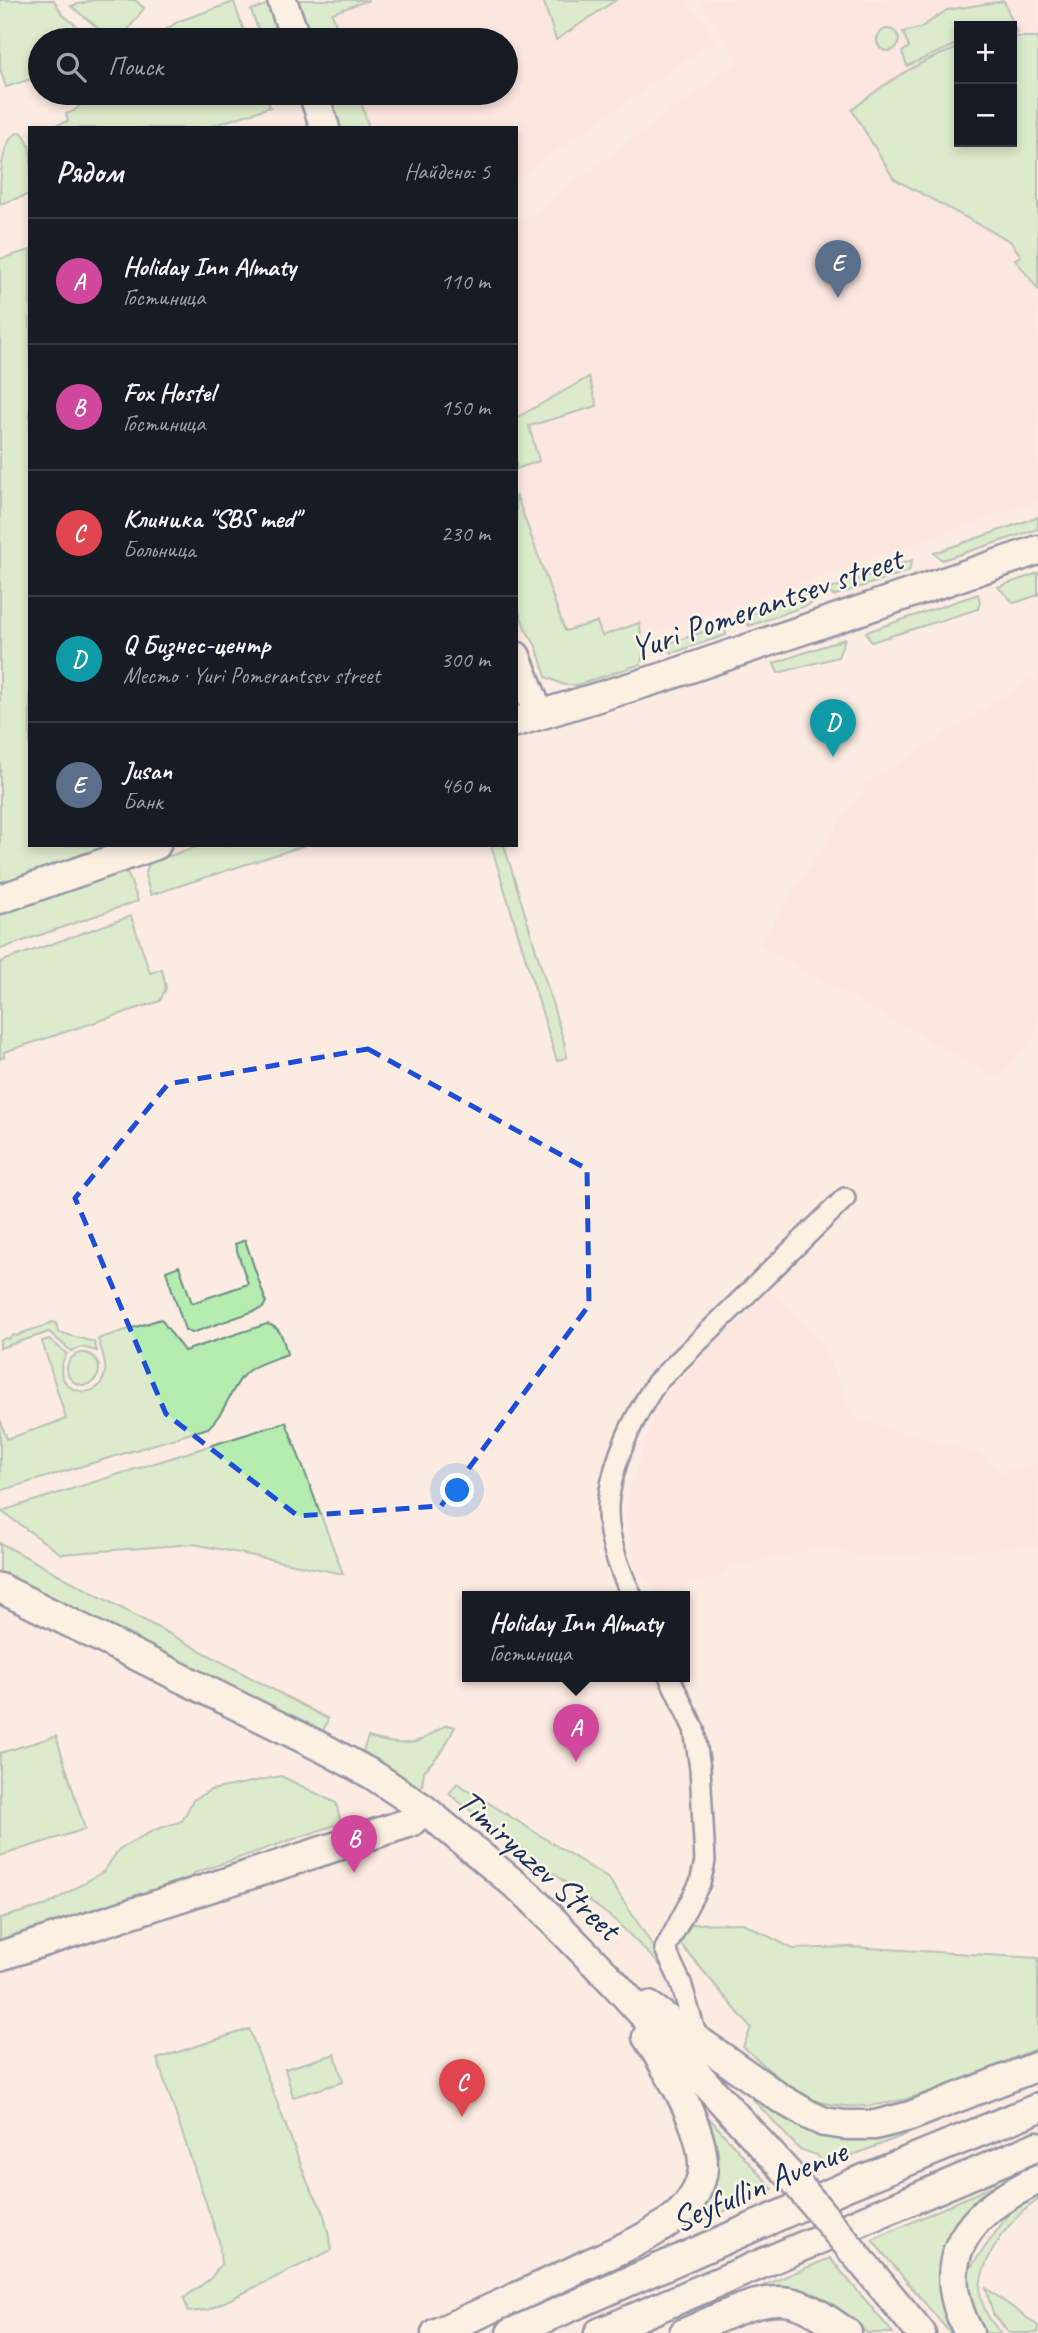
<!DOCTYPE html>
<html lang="ru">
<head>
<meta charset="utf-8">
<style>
	:root { --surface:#171b24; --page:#20242c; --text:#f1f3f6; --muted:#9ea1a6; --line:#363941; --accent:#919bb2 }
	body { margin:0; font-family:Caveat,sans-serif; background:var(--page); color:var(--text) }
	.controls { position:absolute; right:21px; top:21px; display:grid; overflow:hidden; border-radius:0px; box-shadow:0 4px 10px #0003 }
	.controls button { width:63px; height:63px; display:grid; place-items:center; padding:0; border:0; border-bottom:2px solid var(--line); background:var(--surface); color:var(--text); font:35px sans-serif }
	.you { position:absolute; left:458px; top:1491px; width:24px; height:24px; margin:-18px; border:5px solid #fff; border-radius:50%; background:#1a73e8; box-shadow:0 0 0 10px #1a73e833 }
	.badge { display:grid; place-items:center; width:46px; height:46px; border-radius:50%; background:var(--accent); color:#fff; font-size:23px; font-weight:700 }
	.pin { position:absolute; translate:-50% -58px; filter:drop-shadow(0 2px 4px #0008) }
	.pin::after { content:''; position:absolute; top:37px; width:24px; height:21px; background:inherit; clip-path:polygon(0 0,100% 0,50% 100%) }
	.popup { position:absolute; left:462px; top:1591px; width:228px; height:91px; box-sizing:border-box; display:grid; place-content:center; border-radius:0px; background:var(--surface); filter:drop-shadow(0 2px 5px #0005); font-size:23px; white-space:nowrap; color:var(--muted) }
	.popup b { font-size:26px; color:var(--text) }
	.popup::after { content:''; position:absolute; left:50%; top:100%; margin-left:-14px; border:14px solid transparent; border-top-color:var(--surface) }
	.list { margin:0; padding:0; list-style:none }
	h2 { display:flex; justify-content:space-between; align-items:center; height:91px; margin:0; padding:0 28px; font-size:30px }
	h2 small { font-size:23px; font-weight:400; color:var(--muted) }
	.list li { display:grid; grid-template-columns:46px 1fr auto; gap:21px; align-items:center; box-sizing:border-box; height:126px; padding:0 28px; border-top:2px solid var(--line) }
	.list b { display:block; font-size:26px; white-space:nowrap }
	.list p { margin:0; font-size:23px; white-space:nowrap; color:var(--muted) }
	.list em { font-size:23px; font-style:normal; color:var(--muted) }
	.icon { flex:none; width:38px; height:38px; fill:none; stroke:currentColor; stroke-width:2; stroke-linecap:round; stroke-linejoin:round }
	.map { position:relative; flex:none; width:1038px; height:2333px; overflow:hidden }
	.search { position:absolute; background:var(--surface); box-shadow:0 4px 10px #0003; left:28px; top:28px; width:490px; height:77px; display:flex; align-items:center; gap:18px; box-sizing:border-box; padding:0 24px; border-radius:38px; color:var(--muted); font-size:26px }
	.panel { position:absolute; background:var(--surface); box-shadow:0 4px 10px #0003; left:28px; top:126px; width:490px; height:721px; border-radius:0px }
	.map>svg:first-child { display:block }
	.built { fill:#fcdfdd; fill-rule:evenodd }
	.green { fill:#b5ecaf; stroke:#688e86; stroke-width:2 }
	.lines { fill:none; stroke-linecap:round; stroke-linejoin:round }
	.street-casing { stroke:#1b2f5e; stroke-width:24 }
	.secondary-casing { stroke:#1b2f5e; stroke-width:33 }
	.street { stroke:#fcf5e5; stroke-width:19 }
	.secondary { stroke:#fcf5e5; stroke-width:28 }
	.secondary-bridge-casing { stroke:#1b2f5e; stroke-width:33; stroke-linecap:butt }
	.secondary-bridge { stroke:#fcf5e5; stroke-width:28 }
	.marked { fill:none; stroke:#1d4ed8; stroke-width:5; stroke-dasharray:14 9; stroke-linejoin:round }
	.labels { text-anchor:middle; stroke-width:5; stroke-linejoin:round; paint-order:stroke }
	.street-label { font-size:35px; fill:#1b2f5e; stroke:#fcf5e5 }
</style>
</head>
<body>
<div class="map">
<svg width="1038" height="2333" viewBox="0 0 1038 2333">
	<rect width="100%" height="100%" fill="#fcebe1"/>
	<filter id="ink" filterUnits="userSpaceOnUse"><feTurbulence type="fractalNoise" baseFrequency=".0143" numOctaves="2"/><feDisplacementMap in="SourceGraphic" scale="14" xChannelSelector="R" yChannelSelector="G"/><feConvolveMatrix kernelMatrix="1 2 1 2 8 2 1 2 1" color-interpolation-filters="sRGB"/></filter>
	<g filter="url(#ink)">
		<path class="built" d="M 328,0 L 687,0 L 715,40 L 516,179 L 516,128 L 369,128 L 358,93 L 506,93 L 506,40 L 341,40 Z
			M 699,0 L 1038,0 L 1038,501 L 553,668 L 516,568 L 516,226 L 739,61 ZM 959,26 L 1012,26 L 1012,142 L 959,142 Z
			M 1038,674 L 1038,1030 L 999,1079 L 758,945 L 845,815 L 871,781 Z
			M 769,1292 L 802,1320 L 823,1345 L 853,1418 L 976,1453 L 1000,1473 L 1038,1463 L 1038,1546 L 867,1556 L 817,1548 L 728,1567 L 723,1575 L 657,1592 L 636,1568 L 625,1515 L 633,1480 L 660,1401 L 713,1344 Z"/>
		<path class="green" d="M 0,0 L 54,0 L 62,14 L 94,40 L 40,40 L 40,47 L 34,50 L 40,76 L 6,87 L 0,69 Z
			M 93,0 L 135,0 L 144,8 L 124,35 L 109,37 L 71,6 Z
			M 297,0 L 369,0 L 332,13 L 341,40 L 309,40 Z
			M 543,0 L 616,0 L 556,40 Z
			M 1004,1 L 1017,33 L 1012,33 L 1012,26 L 959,26 L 959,43 L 907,66 L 902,52 L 909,47 L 903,32 L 920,28 L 947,10 Z
			M 234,2 L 247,40 L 163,40 L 161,33 L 179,21 Z
			M 272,3 L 284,40 L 262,40 L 251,10 Z
			M877 40a11 11 0 1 1 22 0a11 11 0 1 1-22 0Z
			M 1012,37 L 1038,37 L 1038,289 L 1015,259 L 1021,256 L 1010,241 L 894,179 L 852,110 C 884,83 919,60 959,48 L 959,142 L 1012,142 Z
			M 94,93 L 265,93 L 270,107 L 206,128 L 48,128 L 68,121 L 66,114 L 74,111 Z
			M 327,93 L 358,93 L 369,128 L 339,128 Z
			M 21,132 C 36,145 30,175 30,194 L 0,204 C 0,182 0,135 21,132 Z
			M 30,250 L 30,845 L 110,845 L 0,884 L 0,259 Z
			M 589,377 L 597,406 L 529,426 L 539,461 L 516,469 L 516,418 Z
			M 516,494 L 565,631 L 597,622 L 602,636 L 639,623 L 644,650 L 641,664 L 577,685 L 564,685 L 546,677 L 536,646 L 525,628 L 516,603 Z
			M 1038,517 L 1038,529 L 942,560 L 934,553 Z
			M 912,560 L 909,571 L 833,596 L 827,590 Z
			M 1038,573 L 1038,595 L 1014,603 L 998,587 Z
			M 813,592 L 814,598 L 811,604 L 749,626 L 742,617 Z
			M 978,594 L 980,602 L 978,609 L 871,642 L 866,632 Z
			M 726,624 L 726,635 L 672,653 L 667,644 Z
			M 845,639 L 838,657 L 778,673 L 774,663 Z
			M 201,845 L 306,845 L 151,895 L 145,876 L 149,863 Z
			M 491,845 L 504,845 L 564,1042 L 567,1057 L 557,1061 Z
			M 118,872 L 128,874 L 138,901 L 0,949 L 0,914 Z
			M 131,916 L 150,973 L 162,969 L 166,988 L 160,1001 L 4,1052 L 4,1057 L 0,1059 L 0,962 Z
			M 245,1240 L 266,1302 L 263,1308 L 192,1333 L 185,1330 L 166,1271 L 179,1266 L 192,1303 L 248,1284 L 235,1244 Z
			M 161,1319 L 184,1351 L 267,1324 C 282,1327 284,1342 287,1354 C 273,1360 252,1364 242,1377 C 229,1393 225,1413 208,1428 L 0,1491 L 0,1419 L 7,1439 L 66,1419 L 42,1341 L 49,1339 L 67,1354 C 43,1388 100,1409 105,1372 C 107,1362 101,1349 98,1339 Z
			M 52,1322 L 56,1323 L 58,1332 L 94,1342 L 97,1351 L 81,1347 L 71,1351 L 49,1332 L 0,1348 L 0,1341 L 5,1338 L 9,1339 L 13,1335 L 17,1336 C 28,1329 41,1329 52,1322 Z
			M67 1369a16 16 0 1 1 32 0a16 16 0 1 1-32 0Z
			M 286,1422 L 343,1574 L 194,1544 L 61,1554 L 1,1511 Z
			M 0,1543 L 328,1719 L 322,1734 L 0,1575 Z
			M 447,1725 L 455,1727 L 443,1750 L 424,1771 L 421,1791 L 363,1751 L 368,1737 C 385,1742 406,1747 423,1739 C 431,1735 438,1729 447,1725 Z
			M 56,1736 L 85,1829 L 0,1856 L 0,1753 Z
			M 281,1776 L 336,1803 L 341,1823 L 194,1873 L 188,1885 L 0,1946 L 0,1918 L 47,1905 L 104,1871 L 119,1849 L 154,1830 L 182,1821 L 193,1800 L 211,1790 Z
			M 457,1783 L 609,1879 L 676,1981 L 616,1921 L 449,1794 Z
			M 743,1923 L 793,1949 L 851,1947 L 1038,1958 L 1038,2048 C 975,2073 878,2126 812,2099 C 786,2088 765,2065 743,2047 L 751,2028 L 679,1942 L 692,1924 Z
			M 249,2029 L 309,2186 L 323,2210 L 332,2250 L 208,2310 L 188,2312 L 184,2298 L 211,2278 L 221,2264 L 219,2241 L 157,2059 Z
			M 335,2054 L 343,2082 L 293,2097 L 285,2069 Z
			M 740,2085 L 872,2134 L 938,2122 L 825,2166 L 817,2155 L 799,2149 Z
			M 691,2098 L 773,2189 L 670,2236 C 682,2225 697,2215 707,2202 C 730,2173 702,2128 691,2098 Z
			M 1030,2169 L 968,2216 L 961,2333 L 950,2333 L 872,2240 Z
			M 1038,2196 L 1038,2200 C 1021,2211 1007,2226 997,2243 C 976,2276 972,2302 1001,2333 L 985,2333 C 970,2318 969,2294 966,2274 L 1013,2208 Z
			M 830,2258 L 893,2333 L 867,2333 L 852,2320 L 746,2293 Z
			M 986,2288 L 1038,2326 L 1038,2333 L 1009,2333 L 993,2314 Z"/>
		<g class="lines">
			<defs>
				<path id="street" d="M 632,1596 C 618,1567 604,1528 609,1496 C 615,1456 635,1415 657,1382 L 845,1198
					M 669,1676 L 694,1729 L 700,1768 L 705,1861 L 700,1883 L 665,1949 L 681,1983 L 697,2038"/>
				<path id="secondary" d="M 282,0 L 296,40
					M 313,93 L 325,128
					M 516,656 L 539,715
					M 516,722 L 664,677 L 1038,550
					M 0,899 L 156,845
					M 0,1588 L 327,1750 L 373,1775 L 424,1809 L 529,1896 L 615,1984 L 793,2179
					M 0,1956 L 411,1822 L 424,1809
					M 649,2006 L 780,2098 L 809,2115 L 824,2122 L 846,2125 L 875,2125 L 910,2116 L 1038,2066
					M 852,2250 L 921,2333
					M 436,2333 C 486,2311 536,2289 586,2265 C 618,2250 652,2237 679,2214 C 691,2203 702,2185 703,2168 C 704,2126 668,2071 647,2037
					M 511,2333 L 849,2185 L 1038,2108
					M 599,2333 L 1038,2146
					M 684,2333 C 714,2321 762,2293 794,2303 C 813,2308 831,2322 847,2333
					M 969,2333 C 948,2293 945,2253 979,2218 C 995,2201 1018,2190 1038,2179"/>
			</defs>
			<use href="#street" class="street-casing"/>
			<use href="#secondary" class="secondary-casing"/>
			<use href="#street" class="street"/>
			<use href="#secondary" class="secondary"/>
			<defs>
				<path id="secondary-bridge" d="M 793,2179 L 852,2250"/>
			</defs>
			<use href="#secondary-bridge" class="secondary-bridge-casing"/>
			<use href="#secondary-bridge" class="secondary-bridge"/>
		</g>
	</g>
	<path d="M0 0H1038V2333H0ZM 368,1049 L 587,1169 L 589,1305 L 441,1506 L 298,1516 L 166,1414 L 75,1198 L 168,1084 Z" fill="#fcebe1" fill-opacity=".55" fill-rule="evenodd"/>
	<path class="marked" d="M 368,1049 L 587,1169 L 589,1305 L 441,1506 L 298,1516 L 166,1414 L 75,1198 L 168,1084 Z"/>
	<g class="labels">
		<g class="street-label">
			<text transform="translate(766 603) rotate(-19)" y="12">Yuri Pomerantsev street</text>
			<text transform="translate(539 1864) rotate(42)" y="12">Timiryazev Street</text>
			<text transform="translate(759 2185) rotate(-23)" y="12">Seyfullin Avenue</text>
		</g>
	</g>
</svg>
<div class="controls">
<button>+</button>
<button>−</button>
</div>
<div class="you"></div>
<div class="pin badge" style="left:576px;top:1762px;background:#d1479c">A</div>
<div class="popup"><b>Holiday Inn Almaty</b>Гостиница</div>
<div class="pin badge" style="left:354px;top:1873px;background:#d1479c">B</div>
<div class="pin badge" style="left:462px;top:2117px;background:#e0444e">C</div>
<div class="pin badge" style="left:833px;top:757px;background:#0f9aa8">D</div>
<div class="pin badge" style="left:838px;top:298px;background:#5c6f8a">E</div>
<div class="search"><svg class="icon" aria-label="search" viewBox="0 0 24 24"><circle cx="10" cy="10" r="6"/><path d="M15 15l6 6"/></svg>Поиск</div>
<section class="panel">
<h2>Рядом<small>Найдено: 5</small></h2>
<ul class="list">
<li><span class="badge" style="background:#d1479c">A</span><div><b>Holiday Inn Almaty</b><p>Гостиница</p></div><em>110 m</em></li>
<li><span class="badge" style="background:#d1479c">B</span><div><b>Fox Hostel</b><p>Гостиница</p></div><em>150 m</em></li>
<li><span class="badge" style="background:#e0444e">C</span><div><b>Клиника &quot;SBS med&quot;</b><p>Больница</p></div><em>230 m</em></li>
<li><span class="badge" style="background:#0f9aa8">D</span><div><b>Q Бизнес-центр</b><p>Место · Yuri Pomerantsev street</p></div><em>300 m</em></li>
<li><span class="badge" style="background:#5c6f8a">E</span><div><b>Jusan</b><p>Банк</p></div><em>460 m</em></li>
</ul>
</section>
</div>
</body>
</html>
